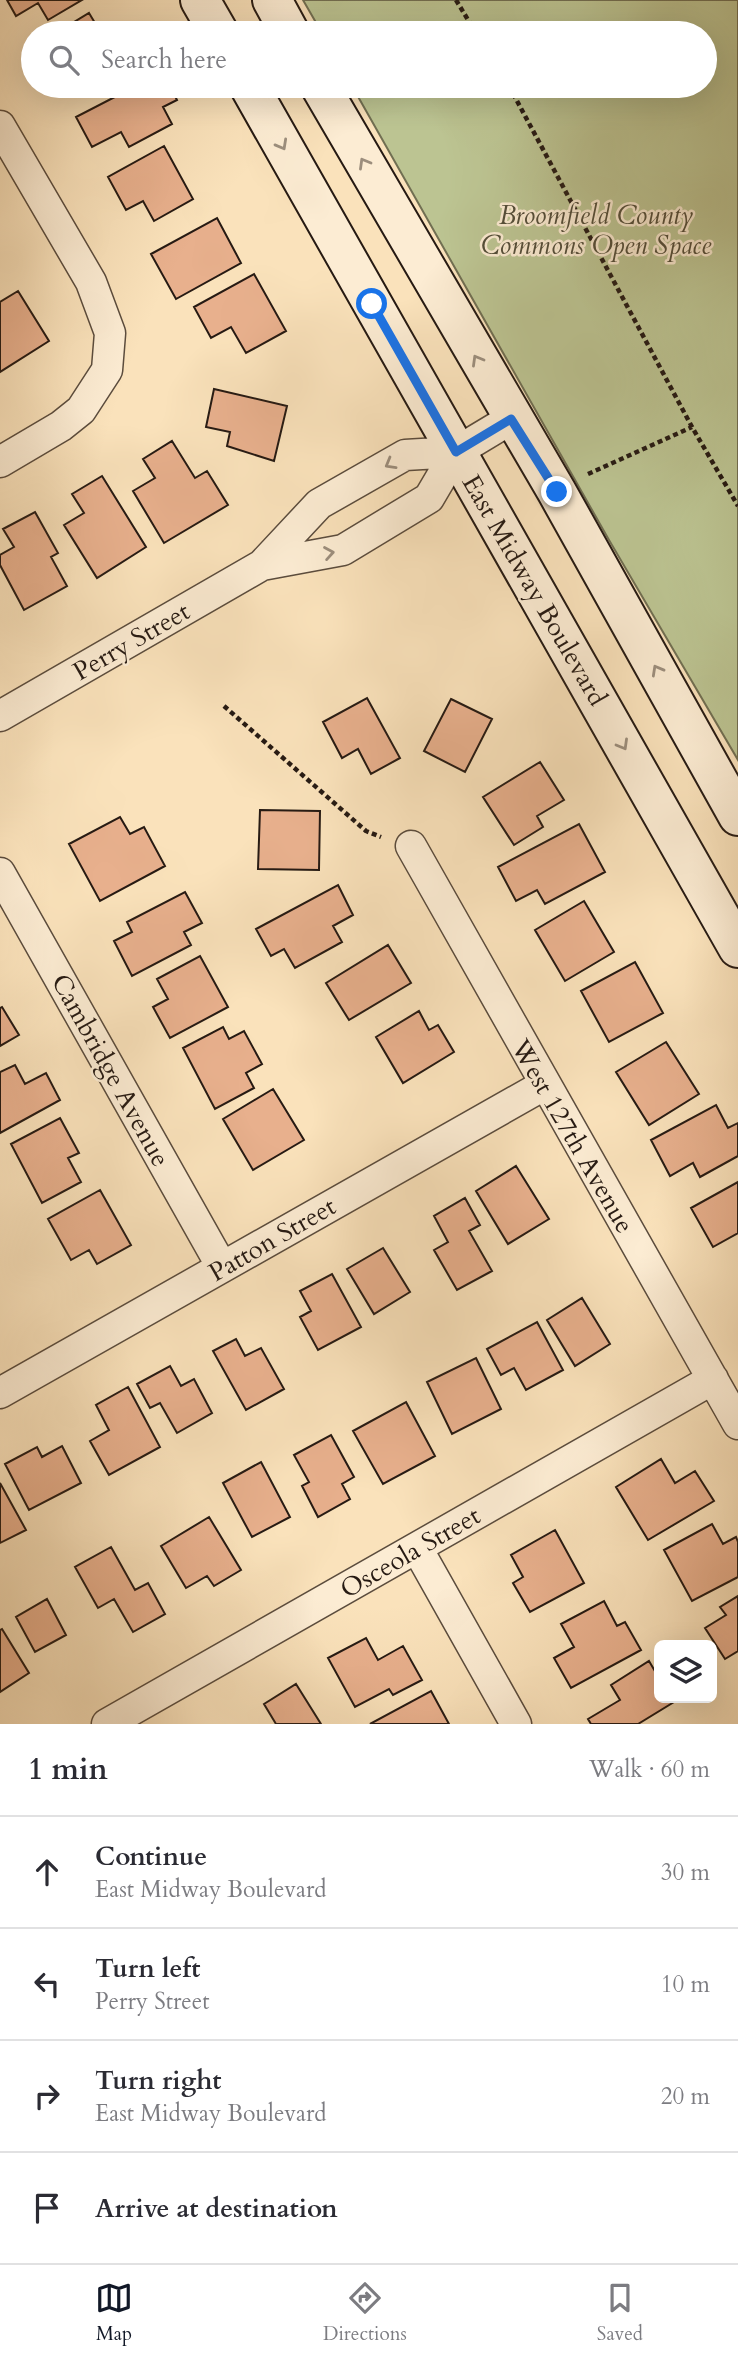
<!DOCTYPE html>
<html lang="en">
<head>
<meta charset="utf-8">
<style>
	:root { --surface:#fff; --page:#f2f2f3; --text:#2b2b33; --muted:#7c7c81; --line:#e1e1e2; --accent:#111827 }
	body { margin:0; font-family:Cardo,serif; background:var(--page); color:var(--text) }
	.controls { position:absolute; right:21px; bottom:21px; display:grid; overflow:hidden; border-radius:10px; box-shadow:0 7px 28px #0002 }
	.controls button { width:63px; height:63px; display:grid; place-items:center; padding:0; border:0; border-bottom:2px solid var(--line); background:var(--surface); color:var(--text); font:35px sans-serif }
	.stop { position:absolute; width:21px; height:21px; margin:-16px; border:5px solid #1a73e8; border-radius:50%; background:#fff }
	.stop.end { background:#1a73e8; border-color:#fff; box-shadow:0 2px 7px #0008 }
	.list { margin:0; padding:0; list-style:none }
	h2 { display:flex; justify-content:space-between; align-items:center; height:91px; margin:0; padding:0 28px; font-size:30px }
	h2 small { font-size:23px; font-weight:400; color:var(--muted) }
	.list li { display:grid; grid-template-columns:46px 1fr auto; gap:21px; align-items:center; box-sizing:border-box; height:112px; padding:0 28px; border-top:2px solid var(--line) }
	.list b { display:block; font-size:26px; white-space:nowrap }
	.list p { margin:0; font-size:23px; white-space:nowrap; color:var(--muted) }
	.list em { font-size:23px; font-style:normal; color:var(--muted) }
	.icon { flex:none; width:38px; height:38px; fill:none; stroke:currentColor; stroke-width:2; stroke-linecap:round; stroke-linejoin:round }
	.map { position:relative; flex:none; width:738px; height:1724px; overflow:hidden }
	.search { position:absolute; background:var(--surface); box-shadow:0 7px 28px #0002; left:21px; right:21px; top:21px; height:77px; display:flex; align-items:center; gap:18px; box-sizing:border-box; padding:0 24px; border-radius:38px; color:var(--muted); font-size:26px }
	.sheet { height:539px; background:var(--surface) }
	nav { display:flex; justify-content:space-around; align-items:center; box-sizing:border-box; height:98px; border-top:2px solid var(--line); background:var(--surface); font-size:19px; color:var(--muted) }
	nav a { display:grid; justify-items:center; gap:4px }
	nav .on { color:var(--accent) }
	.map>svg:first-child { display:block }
	.green { fill:#bcc492; stroke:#716f52; stroke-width:2 }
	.building { fill:#e8b08d; stroke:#261a13; stroke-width:2 }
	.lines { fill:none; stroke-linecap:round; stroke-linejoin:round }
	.minor-casing { stroke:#5b4c3d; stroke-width:33 }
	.secondary-casing { stroke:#261a13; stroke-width:42 }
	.path { stroke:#261a13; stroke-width:4.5; stroke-dasharray:5 3.5; stroke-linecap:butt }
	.minor { stroke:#fcecd3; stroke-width:30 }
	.secondary { stroke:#fcecd3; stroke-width:38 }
	.oneway { stroke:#9c8e7d }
	.route { stroke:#1a73e8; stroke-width:9 }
	.labels { text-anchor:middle; stroke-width:5; stroke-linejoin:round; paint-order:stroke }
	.park-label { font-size:26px; font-style:italic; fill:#534d39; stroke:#fcecd3 }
	.street-label { font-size:26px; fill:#261a13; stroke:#fcecd3 }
</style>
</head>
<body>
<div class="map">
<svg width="738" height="1724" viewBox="0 0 738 1724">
	<rect width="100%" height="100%" fill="#fae2bb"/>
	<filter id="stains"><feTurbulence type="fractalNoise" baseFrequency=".00286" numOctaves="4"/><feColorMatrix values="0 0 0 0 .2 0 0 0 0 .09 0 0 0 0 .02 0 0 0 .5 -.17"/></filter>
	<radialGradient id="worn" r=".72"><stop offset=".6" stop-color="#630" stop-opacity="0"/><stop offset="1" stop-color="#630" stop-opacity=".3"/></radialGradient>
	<path class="green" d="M 303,0 L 738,0 L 738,760 L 609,540 L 352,86 L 705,86 L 705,33 L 322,33 Z"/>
	<path class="building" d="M 7,0 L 82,0 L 48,20 L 38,3 L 16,16 Z
		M 89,13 L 101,33 L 56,33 Z
		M 136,86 L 170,86 L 177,100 L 163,107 L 172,124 L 129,147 L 121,132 L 92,147 L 76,117 Z
		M 164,146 L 193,199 L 154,221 L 143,201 L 126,210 L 108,177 Z
		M 217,218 L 241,263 L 176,299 L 151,254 Z
		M 254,274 L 286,331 L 246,353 L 231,327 L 211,338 L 194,307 Z
		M 18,291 L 49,341 L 0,372 L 0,302 Z
		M 214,389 L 287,406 L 274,461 L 227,446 L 230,432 L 206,427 Z
		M 172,441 L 195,478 L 207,471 L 228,505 L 164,543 L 133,491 L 155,478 L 143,459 Z
		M 102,476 L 146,547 L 97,578 L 64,525 L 84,513 L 72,494 Z
		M 35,512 L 58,553 L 51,557 L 67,586 L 24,610 L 0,565 L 0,555 L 14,547 L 3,529 Z
		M 367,698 L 400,758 L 371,774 L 358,749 L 342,758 L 323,722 Z
		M 451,699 L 492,719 L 465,772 L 424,751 Z
		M 540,762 L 564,800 L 537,816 L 543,827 L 514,845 L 483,797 Z
		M 260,810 L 320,811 L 319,870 L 258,869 Z
		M 120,817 L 130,834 L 144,827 L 165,866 L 100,901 L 69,844 Z
		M 579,824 L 605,872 L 545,904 L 537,890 L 516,901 L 498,867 Z
		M 338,885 L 353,915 L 333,926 L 342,942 L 295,968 L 284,949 L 271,956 L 256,929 Z
		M 185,892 L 202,923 L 184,932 L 191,945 L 132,976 L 114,941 L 132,932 L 127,922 Z
		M 584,901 L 614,952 L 565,981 L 535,930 Z
		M 388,945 L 411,983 L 349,1020 L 326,983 Z
		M 200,956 L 228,1007 L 170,1038 L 153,1007 L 168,999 L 157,979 Z
		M 635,962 L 663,1013 L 609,1042 L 581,991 Z
		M 2,1007 L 19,1035 L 0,1046 L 0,1008 Z
		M 419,1011 L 429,1030 L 438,1025 L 454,1052 L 403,1083 L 376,1037 Z
		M 223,1027 L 229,1039 L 244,1031 L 262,1064 L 246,1073 L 254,1088 L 215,1109 L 183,1048 Z
		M 666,1042 L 699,1094 L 649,1125 L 616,1072 Z
		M 15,1065 L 25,1084 L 46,1073 L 60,1100 L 0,1133 L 0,1072 Z
		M 273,1089 L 304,1140 L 253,1170 L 223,1119 Z
		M 716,1105 L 728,1128 L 738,1123 L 738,1156 L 700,1177 L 693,1163 L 670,1176 L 651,1140 Z
		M 60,1118 L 79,1153 L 68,1158 L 81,1182 L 42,1203 L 11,1144 Z
		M 516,1166 L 549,1219 L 508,1244 L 476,1191 Z
		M 738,1182 L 738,1233 L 713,1247 L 691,1208 Z
		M 100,1190 L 131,1245 L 97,1264 L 89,1250 L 71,1260 L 48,1219 Z
		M 465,1198 L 480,1225 L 469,1231 L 492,1271 L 457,1290 L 434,1250 L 448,1242 L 434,1216 Z
		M 383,1248 L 410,1292 L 374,1314 L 347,1269 Z
		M 332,1274 L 361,1327 L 318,1350 L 300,1317 L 311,1311 L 300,1291 Z
		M 582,1298 L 610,1344 L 575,1366 L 547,1320 Z
		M 537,1322 L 563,1370 L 526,1390 L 514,1368 L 501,1375 L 487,1349 Z
		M 236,1339 L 245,1356 L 261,1348 L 284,1389 L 246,1410 L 213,1351 Z
		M 476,1358 L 501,1409 L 452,1434 L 427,1382 Z
		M 170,1366 L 181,1386 L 194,1379 L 212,1413 L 177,1433 L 160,1403 L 150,1408 L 137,1384 Z
		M 128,1387 L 160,1447 L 109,1475 L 90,1441 L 109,1430 L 96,1405 Z
		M 406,1402 L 435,1456 L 383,1484 L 353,1431 Z
		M 331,1435 L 354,1477 L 342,1484 L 350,1499 L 318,1517 L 302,1486 L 309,1482 L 294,1455 Z
		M 62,1446 L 81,1483 L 29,1510 L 5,1464 L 37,1447 L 42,1457 Z
		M 661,1459 L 675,1483 L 695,1471 L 714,1501 L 648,1540 L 616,1487 Z
		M 261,1462 L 290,1517 L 252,1537 L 223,1483 Z
		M 0,1483 L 26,1530 L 0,1543 Z
		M 209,1517 L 241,1570 L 214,1586 L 207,1576 L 186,1588 L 161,1546 Z
		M 712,1524 L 723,1544 L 736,1537 L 738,1542 L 738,1577 L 692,1601 L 664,1550 Z
		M 555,1530 L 584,1583 L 530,1612 L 513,1583 L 523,1577 L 511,1555 Z
		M 111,1547 L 135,1590 L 148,1583 L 165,1614 L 133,1632 L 114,1599 L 98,1608 L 75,1567 Z
		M 738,1596 L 738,1651 L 725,1659 L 705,1628 L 726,1615 L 720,1607 Z
		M 47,1599 L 66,1635 L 35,1652 L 16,1617 Z
		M 604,1601 L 617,1626 L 625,1622 L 641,1650 L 571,1688 L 554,1658 L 574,1647 L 561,1624 Z
		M 2,1629 L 29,1673 L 0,1692 L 0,1630 Z
		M 366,1638 L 378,1660 L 403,1646 L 422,1680 L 393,1695 L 389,1689 L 355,1707 L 328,1658 Z
		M 649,1661 L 659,1678 L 659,1698 L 671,1698 L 674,1702 L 638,1724 L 591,1724 L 588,1719 L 620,1700 L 611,1685 Z
		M 296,1684 L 321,1724 L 276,1724 L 264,1704 Z
		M 431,1691 L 449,1724 L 370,1724 Z"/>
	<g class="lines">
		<defs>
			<path id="minor" d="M 0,126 L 91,282 L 110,333 L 107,370 L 81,410 L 61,426 L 0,462
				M 262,565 L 343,550 L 429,498 L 456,452
				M 0,716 L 262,565 L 319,504 L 405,455 L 456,452 L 511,419
				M 411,846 L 738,1424
				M 0,873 L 222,1267
				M 0,1393 L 544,1085
				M 417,1548 L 516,1724
				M 107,1724 L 713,1379"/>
			<path id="secondary" d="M 200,0 L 219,33
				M 272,0 L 290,33
				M 249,86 L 738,948
				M 320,86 L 557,492 L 738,816"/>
		</defs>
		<use href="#minor" class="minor-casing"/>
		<use href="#secondary" class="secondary-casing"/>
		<path class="path" d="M 456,0 L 476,33
			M 509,86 L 692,427 L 738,506
			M 588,474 L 692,427
			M 224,706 L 366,831 L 381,837"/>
		<use href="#minor" class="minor"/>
		<use href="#secondary" class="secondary"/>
	</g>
	<defs><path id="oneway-chevron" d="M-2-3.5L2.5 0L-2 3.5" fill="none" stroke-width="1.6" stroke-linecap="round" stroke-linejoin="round" transform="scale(1.75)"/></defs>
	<g class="oneway">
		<use href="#oneway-chevron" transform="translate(282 145) rotate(61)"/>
		<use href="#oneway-chevron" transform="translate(364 163) rotate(-120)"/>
		<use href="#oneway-chevron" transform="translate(477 360) rotate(-120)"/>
		<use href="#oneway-chevron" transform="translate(390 464) rotate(150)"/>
		<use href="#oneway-chevron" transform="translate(329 553) rotate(-10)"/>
		<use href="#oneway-chevron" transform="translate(657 670) rotate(-119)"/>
		<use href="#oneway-chevron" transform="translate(623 745) rotate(60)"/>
	</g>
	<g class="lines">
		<path class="route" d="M 372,304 L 456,452 L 511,419 L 557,492"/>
	</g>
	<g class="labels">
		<g class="park-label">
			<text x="596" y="224">Broomfield County<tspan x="596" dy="30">Commons Open Space</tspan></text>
		</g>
		<g class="street-label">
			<text transform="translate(535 590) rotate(60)" y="9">East Midway Boulevard</text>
			<text transform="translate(131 641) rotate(-30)" y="9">Perry Street</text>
			<text transform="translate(111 1070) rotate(61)" y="9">Cambridge Avenue</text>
			<text transform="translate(573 1136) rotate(60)" y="9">West 127th Avenue</text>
			<text transform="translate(272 1239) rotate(-30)" y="9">Patton Street</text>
			<text transform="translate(410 1552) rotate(-30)" y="9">Osceola Street</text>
		</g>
	</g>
	<rect width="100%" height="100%" filter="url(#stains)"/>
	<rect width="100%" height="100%" fill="url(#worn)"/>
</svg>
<div class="controls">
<button><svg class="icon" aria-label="layers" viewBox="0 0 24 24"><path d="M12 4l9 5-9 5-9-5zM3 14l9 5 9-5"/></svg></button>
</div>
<div class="stop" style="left:372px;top:304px"></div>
<div class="stop end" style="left:557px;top:492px"></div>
<div class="search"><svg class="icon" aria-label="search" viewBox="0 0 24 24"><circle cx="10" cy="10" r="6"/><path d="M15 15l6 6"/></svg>Search here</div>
</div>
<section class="sheet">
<h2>1 min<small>Walk · 60 m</small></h2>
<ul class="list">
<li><svg class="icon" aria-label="ahead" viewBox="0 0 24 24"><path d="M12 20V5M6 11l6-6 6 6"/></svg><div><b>Continue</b><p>East Midway Boulevard</p></div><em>30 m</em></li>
<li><svg class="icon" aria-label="left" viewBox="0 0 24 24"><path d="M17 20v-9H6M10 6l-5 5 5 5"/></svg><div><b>Turn left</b><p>Perry Street</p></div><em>10 m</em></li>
<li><svg class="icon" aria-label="right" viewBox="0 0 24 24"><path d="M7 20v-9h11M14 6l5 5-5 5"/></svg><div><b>Turn right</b><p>East Midway Boulevard</p></div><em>20 m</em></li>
<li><svg class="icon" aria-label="arrive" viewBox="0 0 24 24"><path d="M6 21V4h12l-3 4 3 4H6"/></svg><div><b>Arrive at destination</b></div></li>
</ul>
</section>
<nav>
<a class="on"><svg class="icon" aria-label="map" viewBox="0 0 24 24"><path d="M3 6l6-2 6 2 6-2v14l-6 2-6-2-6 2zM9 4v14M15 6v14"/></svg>Map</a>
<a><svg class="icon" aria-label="directions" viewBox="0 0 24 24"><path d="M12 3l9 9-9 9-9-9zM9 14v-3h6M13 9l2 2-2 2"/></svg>Directions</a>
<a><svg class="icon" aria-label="saved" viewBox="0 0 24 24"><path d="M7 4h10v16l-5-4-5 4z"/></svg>Saved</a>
</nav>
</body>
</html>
